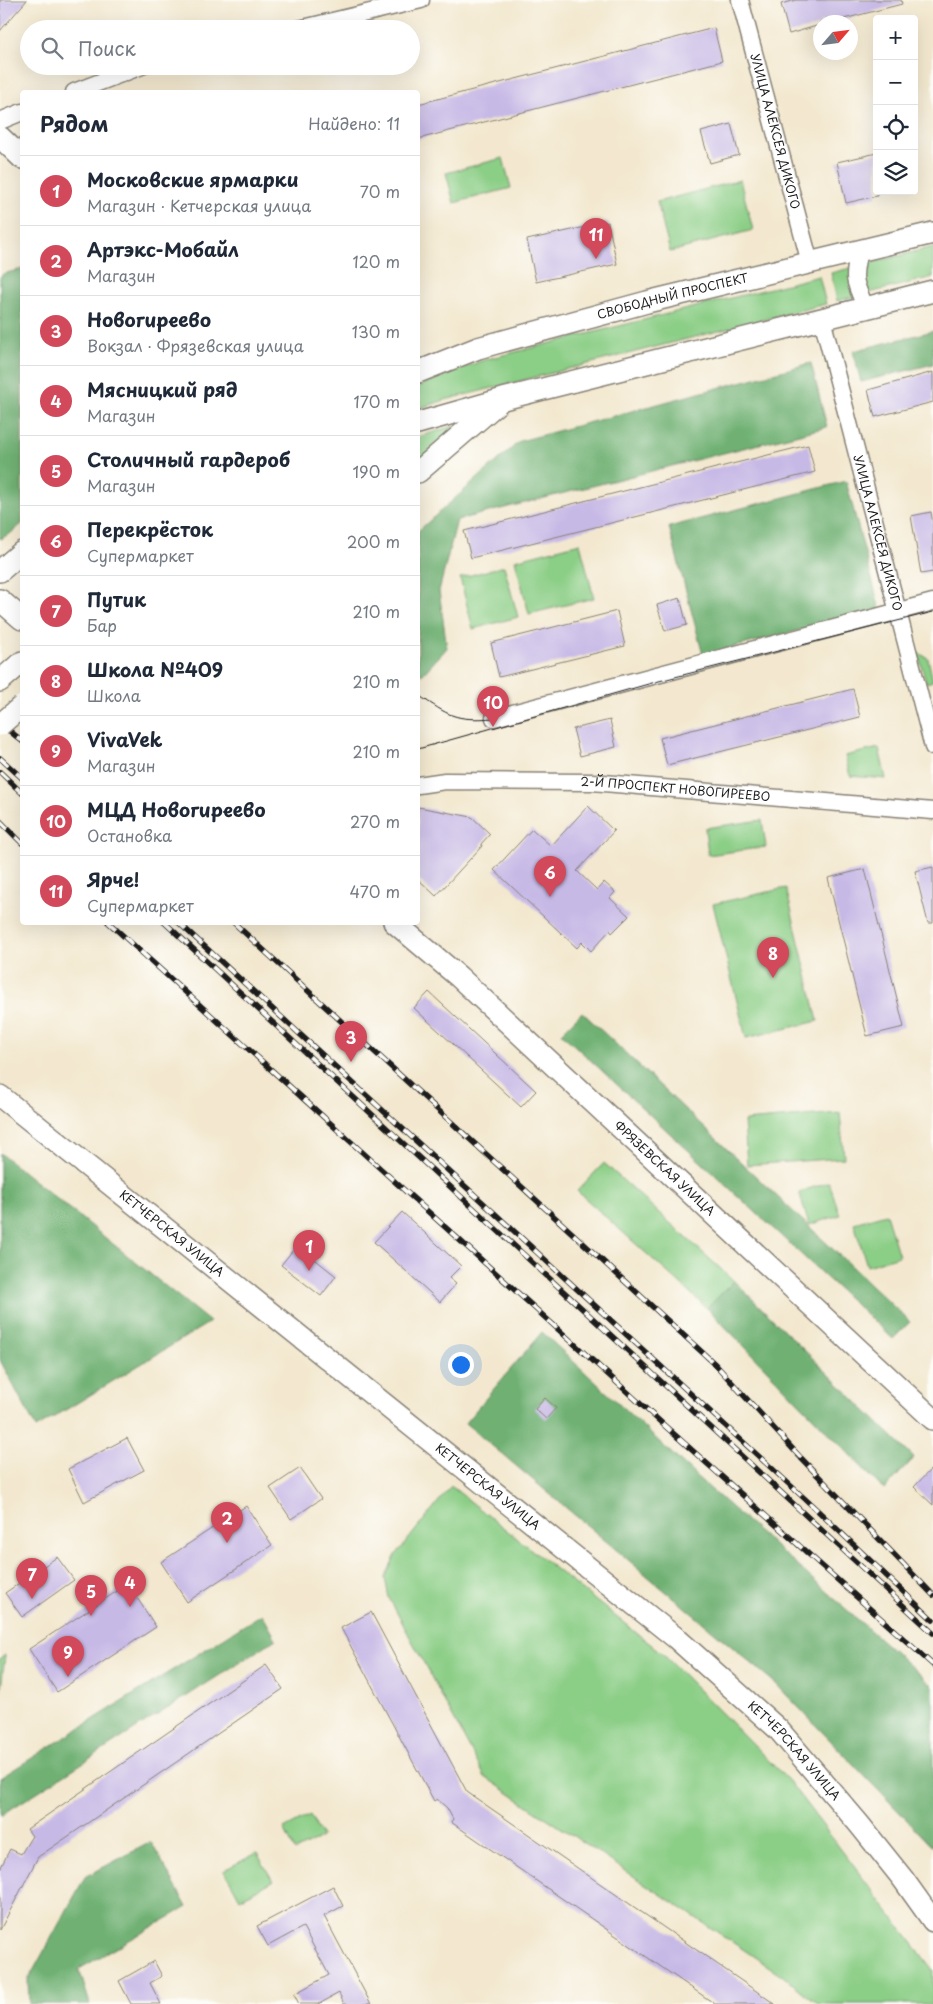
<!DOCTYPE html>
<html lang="ru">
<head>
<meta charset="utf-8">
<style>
	:root { --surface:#fff; --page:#f6f6f7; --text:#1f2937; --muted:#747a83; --line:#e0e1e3; --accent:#d1495b }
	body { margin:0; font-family:"Playpen Sans",sans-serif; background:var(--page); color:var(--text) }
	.controls { position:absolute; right:15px; top:15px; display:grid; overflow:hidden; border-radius:5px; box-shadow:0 5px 20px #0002 }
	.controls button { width:45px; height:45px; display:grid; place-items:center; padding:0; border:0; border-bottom:1px solid var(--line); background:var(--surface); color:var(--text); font:25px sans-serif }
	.compass { position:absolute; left:813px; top:15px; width:45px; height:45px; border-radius:50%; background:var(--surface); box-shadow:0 5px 20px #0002; rotate:62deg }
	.you { position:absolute; left:460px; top:1364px; width:18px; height:18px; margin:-12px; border:4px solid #fff; border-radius:50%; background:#1a73e8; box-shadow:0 0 0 8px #1a73e833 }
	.badge { display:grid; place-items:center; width:32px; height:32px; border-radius:50%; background:var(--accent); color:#fff; font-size:16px; font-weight:700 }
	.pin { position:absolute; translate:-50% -41px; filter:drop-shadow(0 1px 2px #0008) }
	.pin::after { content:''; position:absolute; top:26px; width:18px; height:15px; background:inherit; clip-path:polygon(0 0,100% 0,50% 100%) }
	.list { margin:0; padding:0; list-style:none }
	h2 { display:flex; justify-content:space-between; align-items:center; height:65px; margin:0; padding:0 20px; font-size:21px }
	h2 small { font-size:16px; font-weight:400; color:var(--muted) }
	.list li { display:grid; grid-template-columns:32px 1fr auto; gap:15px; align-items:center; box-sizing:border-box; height:70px; padding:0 20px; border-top:1px solid var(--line) }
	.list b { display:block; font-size:19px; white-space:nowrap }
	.list p { margin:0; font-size:16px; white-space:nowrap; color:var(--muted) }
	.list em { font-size:16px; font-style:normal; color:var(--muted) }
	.icon { flex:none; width:28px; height:28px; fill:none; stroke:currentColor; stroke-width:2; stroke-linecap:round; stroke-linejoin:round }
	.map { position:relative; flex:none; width:933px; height:2004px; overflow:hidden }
	.search { position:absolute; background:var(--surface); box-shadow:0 5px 20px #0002; left:20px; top:20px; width:400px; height:55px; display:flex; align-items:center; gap:12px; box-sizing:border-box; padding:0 18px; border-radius:28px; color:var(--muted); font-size:19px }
	.panel { position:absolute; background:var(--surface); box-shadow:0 5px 20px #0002; left:20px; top:90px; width:400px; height:835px; border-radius:5px }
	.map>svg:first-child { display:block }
	.green { fill:#8bce86; stroke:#547551 }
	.forest { fill:#70b173; stroke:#466648 }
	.building { fill:#c7b9e6 }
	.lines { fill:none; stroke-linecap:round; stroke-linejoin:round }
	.minor-casing { stroke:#888276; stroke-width:19 }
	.major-casing { stroke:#888276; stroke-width:24 }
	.minor { stroke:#fff; stroke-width:16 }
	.major { stroke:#fff; stroke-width:21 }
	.tram { stroke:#1c1c1c; stroke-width:1 }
	.rail-casing { stroke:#1c1c1c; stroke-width:5.5 }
	.rail { stroke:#fdfcf7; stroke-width:4; stroke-dasharray:11; stroke-linecap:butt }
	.major-bridge-casing { stroke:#888276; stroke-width:24; stroke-linecap:butt }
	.major-bridge { stroke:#fff; stroke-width:21 }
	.labels { text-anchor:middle; stroke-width:4.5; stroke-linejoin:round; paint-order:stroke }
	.street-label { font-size:12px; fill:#1c1c1c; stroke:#fdfcf7 }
</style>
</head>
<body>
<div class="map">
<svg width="933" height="2004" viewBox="0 0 933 2004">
	<rect width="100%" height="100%" fill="#fdfcf7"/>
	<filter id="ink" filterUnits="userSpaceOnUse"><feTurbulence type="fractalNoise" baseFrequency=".02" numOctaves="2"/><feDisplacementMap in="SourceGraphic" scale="10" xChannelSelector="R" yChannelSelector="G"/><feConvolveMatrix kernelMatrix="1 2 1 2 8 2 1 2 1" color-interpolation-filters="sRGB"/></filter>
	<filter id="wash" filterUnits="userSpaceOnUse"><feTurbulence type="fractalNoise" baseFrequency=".0096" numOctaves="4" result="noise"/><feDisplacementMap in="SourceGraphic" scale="20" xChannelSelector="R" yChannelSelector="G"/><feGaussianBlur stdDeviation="1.12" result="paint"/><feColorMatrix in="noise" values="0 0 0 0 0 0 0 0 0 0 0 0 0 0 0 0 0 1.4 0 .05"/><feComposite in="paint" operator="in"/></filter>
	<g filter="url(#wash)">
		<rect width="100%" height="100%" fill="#f3e8cf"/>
		<path class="green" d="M 503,158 L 511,188 L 454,203 L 446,173 Z
			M 740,180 L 753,230 L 670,252 L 657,202 Z
			M 933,247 L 933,277 L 837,301 L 831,273 Z
			M 819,276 L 826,304 L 445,400 L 418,409 L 418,387 L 454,371 L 487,359 Z
			M 453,426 L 455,429 L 418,462 L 418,437 Z
			M 580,543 L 594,598 L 529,614 L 515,560 Z
			M 504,566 L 518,617 L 473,629 L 460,578 Z
			M 918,653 L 928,658 L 933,681 L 926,683 Z
			M 879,748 L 886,779 L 850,776 L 845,756 Z
			M 762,820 L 766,847 L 708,855 L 705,828 Z
			M 786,888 L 818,1021 L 746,1038 L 713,904 Z
			M 840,1113 L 844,1158 L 747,1165 L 744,1121 Z
			M 604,1163 L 734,1281 L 707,1308 L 577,1191 Z
			M 829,1182 L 840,1215 L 809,1225 L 799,1192 Z
			M 886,1214 L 899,1256 L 867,1266 L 854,1223 Z
			M 451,1486 L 663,1654 L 788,1780 L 933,1970 L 933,2004 L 818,2004 L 783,1976 L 485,1777 L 389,1598 L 385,1578 L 395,1556 Z
			M 5,1655 L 0,1698 L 0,1658 Z
			M 310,1815 L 322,1837 L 295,1851 L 284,1829 Z
			M 257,1853 L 273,1881 L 240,1899 L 224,1870 Z"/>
		<path class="forest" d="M 22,269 L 22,524 L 11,533 L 0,539 L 0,277 L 3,274 Z
			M 933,331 L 933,364 L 861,382 L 853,351 Z
			M 811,363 L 827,427 L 457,520 L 439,591 L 447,648 L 422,675 L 418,672 L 418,531 L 520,441 Z
			M 846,481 L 880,610 L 703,655 L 669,527 Z
			M 582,1012 L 910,1322 L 893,1339 L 561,1033 Z
			M 0,1153 L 210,1322 L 36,1428 L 0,1360 Z
			M 734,1281 L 914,1458 L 884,1490 L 707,1308 Z
			M 542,1332 L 697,1477 L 933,1686 L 933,1847 L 775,1683 L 465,1423 Z
			M 262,1614 L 276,1639 L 0,1816 L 0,1778 Z
			M 151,1842 L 187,1907 L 79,1969 L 90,2004 L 29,2004 L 28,1980 L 85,1877 Z"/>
		<g id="blocks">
			<path class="building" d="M 0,0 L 27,0 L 0,31 Z
				M 796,0 L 901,0 L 902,4 L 832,22 L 820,22 L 820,25 L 789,34 L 781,4 Z
				M 714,28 L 722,61 L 418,139 L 418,104 Z
				M 731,124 L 739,155 L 710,163 L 701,132 Z
				M 877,153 L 877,196 L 846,203 L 837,162 Z
				M 608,222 L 617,264 L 536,282 L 527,240 Z
				M 933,372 L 933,402 L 875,417 L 868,390 Z
				M 808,445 L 815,472 L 471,558 L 464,531 Z
				M 931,512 L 933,524 L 933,572 L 921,574 L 911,516 Z
				M 680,598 L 687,625 L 665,631 L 657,605 Z
				M 617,611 L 625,646 L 499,677 L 491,643 Z
				M 853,689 L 860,717 L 667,765 L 660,738 Z
				M 610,720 L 616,747 L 580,756 L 573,729 Z
				M 588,806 L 614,831 L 577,871 L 597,890 L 604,882 L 615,892 L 610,898 L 629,916 L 612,933 L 610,930 L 591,951 L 582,942 L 577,948 L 494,870 L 532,829 L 551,846 Z
				M 418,807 L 472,817 L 490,834 L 481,844 L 482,846 L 436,896 L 418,879 Z
				M 933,867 L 933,923 L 928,923 L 915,871 Z
				M 865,869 L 904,1027 L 867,1036 L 828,878 Z
				M 429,992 L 536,1091 L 521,1107 L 414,1008 Z
				M 402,1212 L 461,1266 L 449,1278 L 456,1284 L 440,1302 L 374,1242 Z
				M 297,1245 L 336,1276 L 321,1296 L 281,1265 Z
				M 545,1398 L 556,1408 L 546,1419 L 535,1409 Z
				M 127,1438 L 144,1470 L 84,1502 L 68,1469 Z
				M 933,1467 L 933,1505 L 914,1487 Z
				M 300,1468 L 321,1499 L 291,1519 L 270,1488 Z
				M 246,1506 L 272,1545 L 187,1602 L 161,1562 Z
				M 57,1557 L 74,1580 L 22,1617 L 5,1593 Z
				M 128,1584 L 156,1627 L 57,1692 L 29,1649 Z
				M 371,1612 L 467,1792 L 775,2004 L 715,2004 L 451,1822 L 453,1819 L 447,1808 L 437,1799 L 434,1801 L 341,1628 Z
				M 266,1665 L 283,1689 L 38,1857 L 0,1930 L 0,1869 L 10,1849 L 21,1854 L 32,1836 L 27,1829 Z
				M 333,1886 L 343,1906 L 324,1916 L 371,2004 L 344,2004 L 339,1993 L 319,2004 L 299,2004 L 294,1994 L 329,1975 L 303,1927 L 268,1946 L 257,1926 Z
				M 154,1961 L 162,1976 L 150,1983 L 161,2004 L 131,2004 L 119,1981 Z"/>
		</g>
	</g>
	<g filter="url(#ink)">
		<use href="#blocks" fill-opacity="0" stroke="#888276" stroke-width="1"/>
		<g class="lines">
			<defs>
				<g id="minor">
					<path id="s1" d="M 740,0 L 810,263"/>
					<path d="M 299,29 L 421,0"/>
					<path d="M 74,92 L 142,66"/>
					<path d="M 0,121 L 22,112"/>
					<path d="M 859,251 C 852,279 854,282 866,308"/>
					<path id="s2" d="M 822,319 L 933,747"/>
					<path d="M 494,718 L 933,602"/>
					<path id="s3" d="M 418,785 L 445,781 L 592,782 L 933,811"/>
				</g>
				<g id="major">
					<path d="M 0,137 L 22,158"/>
					<path id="s4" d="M 418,372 L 478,348 L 647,302 L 933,233"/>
					<path d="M 418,423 L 503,399 L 933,291"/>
					<path d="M 418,472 L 499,402"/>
					<path d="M 0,571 L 22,552"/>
					<path d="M 0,600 L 22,619"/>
					<path d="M 0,681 L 22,662"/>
					<path id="s5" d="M 394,922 L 459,977 L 933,1419"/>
					<path id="s6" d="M 0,1096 L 676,1638 L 778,1729 L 859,1824 L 903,1879 L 933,1921"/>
				</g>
			</defs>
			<use href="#minor" class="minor-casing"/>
			<use href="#major" class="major-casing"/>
			<use href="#minor" class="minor"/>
			<use href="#major" class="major"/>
			<path class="tram" d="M 418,695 C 450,716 454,721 494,718
				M 418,749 L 659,681 L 933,612"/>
			<defs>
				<path id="rail" d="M 0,723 L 22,741
					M 0,758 L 22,778
					M 0,772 L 22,793
					M 0,821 L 22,843
					M 108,922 L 665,1426 L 933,1665
					M 164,922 L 933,1633
					M 178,922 L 816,1509 L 933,1620
					M 233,922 L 715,1364 L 801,1458 L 933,1595"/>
			</defs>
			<use href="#rail" class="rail-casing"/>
			<use href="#rail" class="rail"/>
			<defs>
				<path id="major-bridge" d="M 0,725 L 22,706"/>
			</defs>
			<use href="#major-bridge" class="major-bridge-casing"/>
			<use href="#major-bridge" class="major-bridge"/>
		</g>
	</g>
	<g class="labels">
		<g class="street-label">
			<text dy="4" stroke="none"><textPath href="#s1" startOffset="136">УЛИЦА АЛЕКСЕЯ ДИКОГО</textPath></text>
			<text dy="4" stroke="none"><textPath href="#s4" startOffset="266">СВОБОДНЫЙ ПРОСПЕКТ</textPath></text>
			<text dy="4" stroke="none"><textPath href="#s2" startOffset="221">УЛИЦА АЛЕКСЕЯ ДИКОГО</textPath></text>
			<text dy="4" stroke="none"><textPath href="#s3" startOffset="258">2-Й ПРОСПЕКТ НОВОГИРЕЕВО</textPath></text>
			<text dy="4" stroke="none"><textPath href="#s5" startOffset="366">ФРЯЗЕВСКАЯ УЛИЦА</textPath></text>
			<text dy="4" stroke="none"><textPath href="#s6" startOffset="220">КЕТЧЕРСКАЯ УЛИЦА</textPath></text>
			<text dy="4" stroke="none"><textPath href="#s6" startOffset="625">КЕТЧЕРСКАЯ УЛИЦА</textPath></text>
			<text dy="4" stroke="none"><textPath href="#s6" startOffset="1030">КЕТЧЕРСКАЯ УЛИЦА</textPath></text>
		</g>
	</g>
</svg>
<div class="controls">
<button>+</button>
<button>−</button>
<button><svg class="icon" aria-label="locate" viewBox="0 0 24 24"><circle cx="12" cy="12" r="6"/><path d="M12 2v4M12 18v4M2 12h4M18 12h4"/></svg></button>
<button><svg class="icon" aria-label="layers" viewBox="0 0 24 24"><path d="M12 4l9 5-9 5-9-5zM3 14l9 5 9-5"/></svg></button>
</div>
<svg class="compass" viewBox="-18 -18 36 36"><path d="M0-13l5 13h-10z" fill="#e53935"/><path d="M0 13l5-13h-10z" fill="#747a83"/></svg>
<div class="you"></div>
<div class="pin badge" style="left:309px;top:1271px">1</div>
<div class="pin badge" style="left:227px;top:1543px">2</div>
<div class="pin badge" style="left:351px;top:1062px">3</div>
<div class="pin badge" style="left:130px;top:1607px">4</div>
<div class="pin badge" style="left:91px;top:1616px">5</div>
<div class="pin badge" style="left:550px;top:897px">6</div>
<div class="pin badge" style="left:32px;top:1599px">7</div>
<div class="pin badge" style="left:773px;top:978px">8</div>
<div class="pin badge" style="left:68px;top:1677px">9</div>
<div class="pin badge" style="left:493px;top:727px">10</div>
<div class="pin badge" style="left:596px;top:259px">11</div>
<div class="search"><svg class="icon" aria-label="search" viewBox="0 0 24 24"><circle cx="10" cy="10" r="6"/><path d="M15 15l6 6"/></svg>Поиск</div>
<section class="panel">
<h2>Рядом<small>Найдено: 11</small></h2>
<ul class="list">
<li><span class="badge">1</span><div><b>Московские ярмарки</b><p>Магазин · Кетчерская улица</p></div><em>70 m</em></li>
<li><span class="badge">2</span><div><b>Артэкс-Мобайл</b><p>Магазин</p></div><em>120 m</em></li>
<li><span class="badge">3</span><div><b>Новогиреево</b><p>Вокзал · Фрязевская улица</p></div><em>130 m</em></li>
<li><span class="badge">4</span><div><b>Мясницкий ряд</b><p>Магазин</p></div><em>170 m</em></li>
<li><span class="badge">5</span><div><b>Столичный гардероб</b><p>Магазин</p></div><em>190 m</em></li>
<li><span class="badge">6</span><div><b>Перекрёсток</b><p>Супермаркет</p></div><em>200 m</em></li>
<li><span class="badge">7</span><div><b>Путик</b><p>Бар</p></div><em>210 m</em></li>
<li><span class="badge">8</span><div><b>Школа №409</b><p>Школа</p></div><em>210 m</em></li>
<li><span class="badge">9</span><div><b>VivaVek</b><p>Магазин</p></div><em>210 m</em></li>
<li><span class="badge">10</span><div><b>МЦД Новогиреево</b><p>Остановка</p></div><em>270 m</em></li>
<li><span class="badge">11</span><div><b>Ярче!</b><p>Супермаркет</p></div><em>470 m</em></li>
</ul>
</section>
</div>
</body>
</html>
